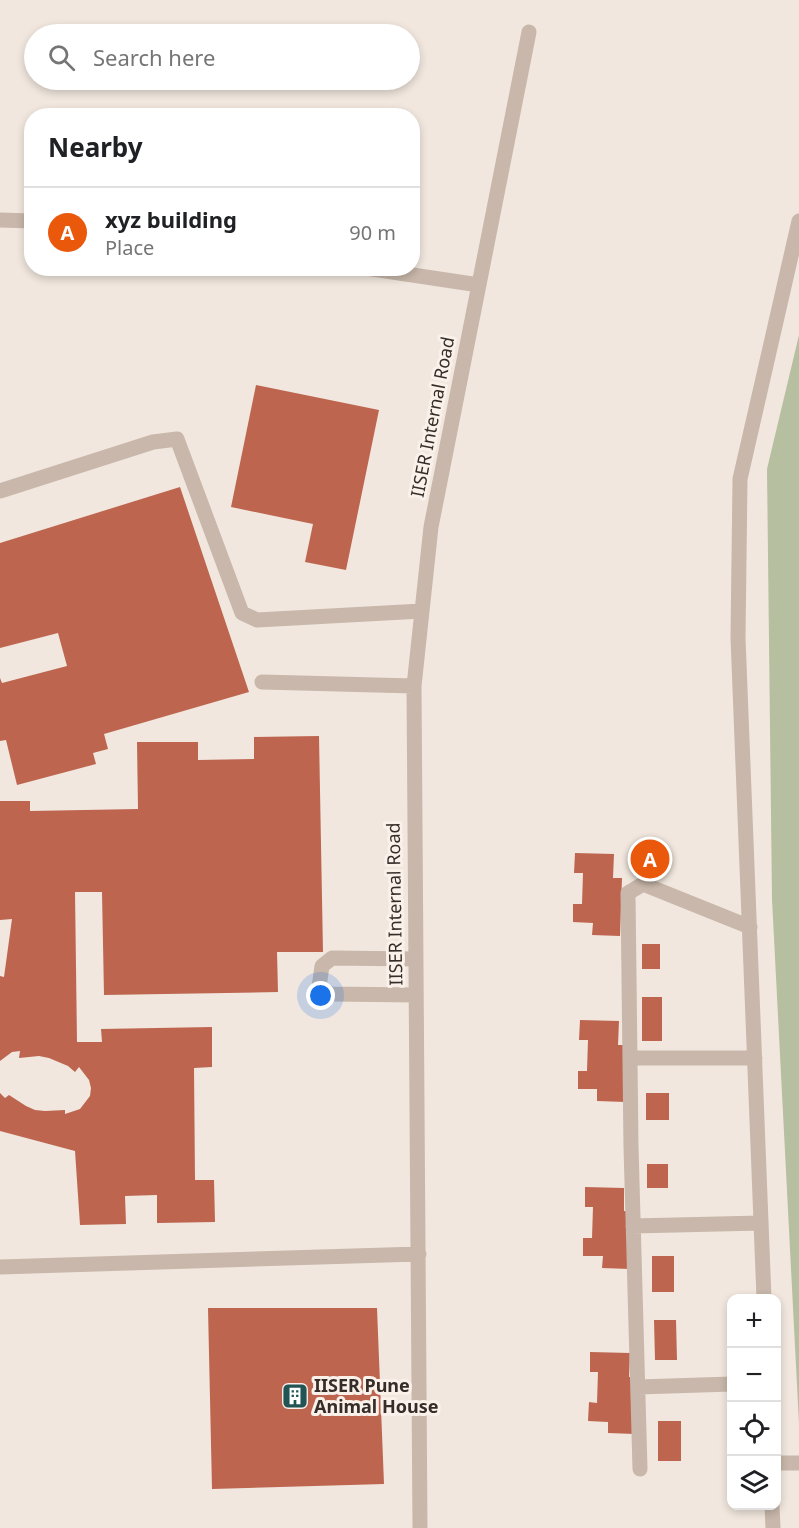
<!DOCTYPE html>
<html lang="en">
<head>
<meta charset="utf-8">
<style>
	:root { --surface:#fff; --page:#f6f6f6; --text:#202124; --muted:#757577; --line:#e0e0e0; --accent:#ea580c }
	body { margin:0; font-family:"Noto Sans",sans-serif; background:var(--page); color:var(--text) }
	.controls { position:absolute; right:18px; bottom:18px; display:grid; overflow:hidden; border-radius:12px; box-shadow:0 3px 9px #0003 }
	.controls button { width:54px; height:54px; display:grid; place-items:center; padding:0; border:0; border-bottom:2px solid var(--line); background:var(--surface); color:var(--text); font:30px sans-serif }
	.you { position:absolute; left:321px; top:996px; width:21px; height:21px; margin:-15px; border:4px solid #fff; border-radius:50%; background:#1a73e8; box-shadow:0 0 0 9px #1a73e833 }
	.badge { display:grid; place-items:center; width:39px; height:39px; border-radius:50%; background:var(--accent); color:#fff; font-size:20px; font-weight:700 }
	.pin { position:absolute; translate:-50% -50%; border:3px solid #fff; box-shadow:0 2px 6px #0006 }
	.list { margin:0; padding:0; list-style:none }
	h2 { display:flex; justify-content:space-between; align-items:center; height:78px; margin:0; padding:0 24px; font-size:26px }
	h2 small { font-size:20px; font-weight:400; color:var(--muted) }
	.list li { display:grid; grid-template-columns:39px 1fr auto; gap:18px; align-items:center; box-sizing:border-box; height:90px; padding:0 24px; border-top:2px solid var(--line) }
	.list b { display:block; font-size:22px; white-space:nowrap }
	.list p { margin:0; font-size:20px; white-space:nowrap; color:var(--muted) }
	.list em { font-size:20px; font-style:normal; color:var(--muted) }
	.icon { flex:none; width:33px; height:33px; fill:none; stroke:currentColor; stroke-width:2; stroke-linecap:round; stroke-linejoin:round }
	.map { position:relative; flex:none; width:799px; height:1528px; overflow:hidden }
	.search { position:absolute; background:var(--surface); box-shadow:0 3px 9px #0003; left:24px; top:24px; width:396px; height:66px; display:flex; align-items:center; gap:15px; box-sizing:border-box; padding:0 21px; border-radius:33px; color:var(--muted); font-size:22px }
	.panel { position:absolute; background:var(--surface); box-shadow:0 3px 9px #0003; left:24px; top:108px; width:396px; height:168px; border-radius:24px }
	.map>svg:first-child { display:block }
	.green { fill:#b6bf9f }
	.building { fill:#bd654f }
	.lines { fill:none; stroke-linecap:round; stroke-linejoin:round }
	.minor { stroke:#c8b7aa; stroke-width:15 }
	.labels { text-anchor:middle; stroke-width:6; stroke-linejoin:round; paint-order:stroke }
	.street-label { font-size:18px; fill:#362d29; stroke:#f9f1ea }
	.poi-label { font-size:18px; font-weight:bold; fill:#362d29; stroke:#f9f1ea; text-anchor:start }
</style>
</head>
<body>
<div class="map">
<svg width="799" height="1528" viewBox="0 0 799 1528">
	<rect width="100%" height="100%" fill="#f1e7de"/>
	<path class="green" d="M 799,335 L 799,1424 L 772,899 L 767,469 Z"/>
	<path class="building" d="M 256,385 L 379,410 L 346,570 L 305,562 L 313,524 L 231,507 Z
		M 180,487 L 249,692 L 104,734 L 108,749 L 93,753 L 96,764 L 17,785 L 6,740 L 0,741 L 0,678 L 2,683 L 67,666 L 58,633 L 0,648 L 0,543 Z
		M 319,736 L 323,952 L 277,952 L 278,992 L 104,995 L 102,892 L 75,892 L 77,1042 L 102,1042 L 101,1029 L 212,1027 L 212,1067 L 194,1068 L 195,1180 L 214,1180 L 215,1222 L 157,1223 L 157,1195 L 125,1196 L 126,1224 L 80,1225 L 75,1151 L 0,1131 L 0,1093 L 5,1098 L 9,1095 L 26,1106 L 35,1110 L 45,1111 L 65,1110 L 65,1114 L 80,1109 L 90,1096 L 91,1088 L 89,1080 L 79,1067 L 75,1072 L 68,1066 L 49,1058 L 39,1056 L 19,1058 L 20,1051 L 12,1052 L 0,1061 L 0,976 L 4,977 L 12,919 L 0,920 L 0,801 L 30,801 L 30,811 L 138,809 L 137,742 L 198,742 L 198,760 L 254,759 L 254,737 Z
		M 639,845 L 660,845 L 660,873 L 640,873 Z
		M 575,853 L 614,854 L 613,878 L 622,878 L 620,936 L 592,935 L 593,923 L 573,922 L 573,904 L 582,904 L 583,873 L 574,873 Z
		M 642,944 L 660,944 L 660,969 L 642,969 Z
		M 642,997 L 662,997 L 662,1041 L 642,1041 Z
		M 580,1020 L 619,1021 L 618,1045 L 627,1045 L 625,1102 L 597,1101 L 597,1089 L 578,1089 L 578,1071 L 587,1071 L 588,1040 L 579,1040 Z
		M 646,1093 L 669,1093 L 669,1120 L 646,1120 Z
		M 647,1164 L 668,1164 L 668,1188 L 647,1188 Z
		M 585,1187 L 624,1188 L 624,1211 L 632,1212 L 630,1269 L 602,1268 L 603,1256 L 583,1256 L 583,1238 L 592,1238 L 593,1207 L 585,1207 Z
		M 652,1256 L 674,1256 L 674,1292 L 652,1292 Z
		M 208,1308 L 377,1308 L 384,1484 L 212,1489 Z
		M 654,1320 L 676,1320 L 677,1360 L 655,1360 Z
		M 590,1352 L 630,1353 L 629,1377 L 637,1377 L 635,1434 L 608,1433 L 608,1422 L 588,1421 L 589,1402 L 597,1403 L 598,1372 L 590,1372 Z
		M 658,1421 L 681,1421 L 681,1461 L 658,1461 Z"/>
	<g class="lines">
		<path class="minor" d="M 0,220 L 32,221
			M 366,268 L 479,285
			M 0,491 L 153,442 L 177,439 L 242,613 L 257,620 L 422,611
			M 262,682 L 414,686
			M 415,959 L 332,958 L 322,966 L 319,987 L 331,994 L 416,995
			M 630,1058 L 755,1058
			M 633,1226 L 761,1223
			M 0,1267 L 419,1254
			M 764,1298 L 738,638 L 740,479 L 799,221
			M 638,1387 L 732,1384
			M 776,1463 L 799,1463
			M 640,1469 L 631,1146 L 628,893 L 643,884 L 750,927
			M 772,1506 L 773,1528
			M 420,1528 L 414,686 L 431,527 L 529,32"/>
	</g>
	<defs>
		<symbol id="building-square" viewBox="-11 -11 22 22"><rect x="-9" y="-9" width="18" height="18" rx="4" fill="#225455" stroke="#f9f1ea"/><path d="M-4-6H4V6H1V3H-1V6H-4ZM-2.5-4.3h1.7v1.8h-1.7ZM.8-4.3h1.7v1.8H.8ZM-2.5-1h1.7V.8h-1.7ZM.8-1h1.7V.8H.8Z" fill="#fff"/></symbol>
	</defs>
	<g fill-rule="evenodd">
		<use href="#building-square" x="280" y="1381" width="30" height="30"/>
	</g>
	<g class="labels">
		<g class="street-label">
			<text transform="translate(433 417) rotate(-79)" y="6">IISER Internal Road</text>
			<text transform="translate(395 904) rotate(-91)" y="6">IISER Internal Road</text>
		</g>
		<g class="poi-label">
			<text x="314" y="1392">IISER Pune<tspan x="314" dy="21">Animal House</tspan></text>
		</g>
	</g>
</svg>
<div class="controls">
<button>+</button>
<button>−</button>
<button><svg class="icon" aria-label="locate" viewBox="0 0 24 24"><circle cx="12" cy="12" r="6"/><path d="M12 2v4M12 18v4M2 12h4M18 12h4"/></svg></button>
<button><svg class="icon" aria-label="layers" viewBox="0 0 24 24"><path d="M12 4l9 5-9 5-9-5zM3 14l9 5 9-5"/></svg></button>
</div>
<div class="you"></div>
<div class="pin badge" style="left:650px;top:859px">A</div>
<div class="search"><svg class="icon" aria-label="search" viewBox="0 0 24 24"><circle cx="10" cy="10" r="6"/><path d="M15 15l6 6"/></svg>Search here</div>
<section class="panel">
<h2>Nearby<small></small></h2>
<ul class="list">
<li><span class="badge">A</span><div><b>xyz building</b><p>Place</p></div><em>90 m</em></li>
</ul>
</section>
</div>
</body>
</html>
